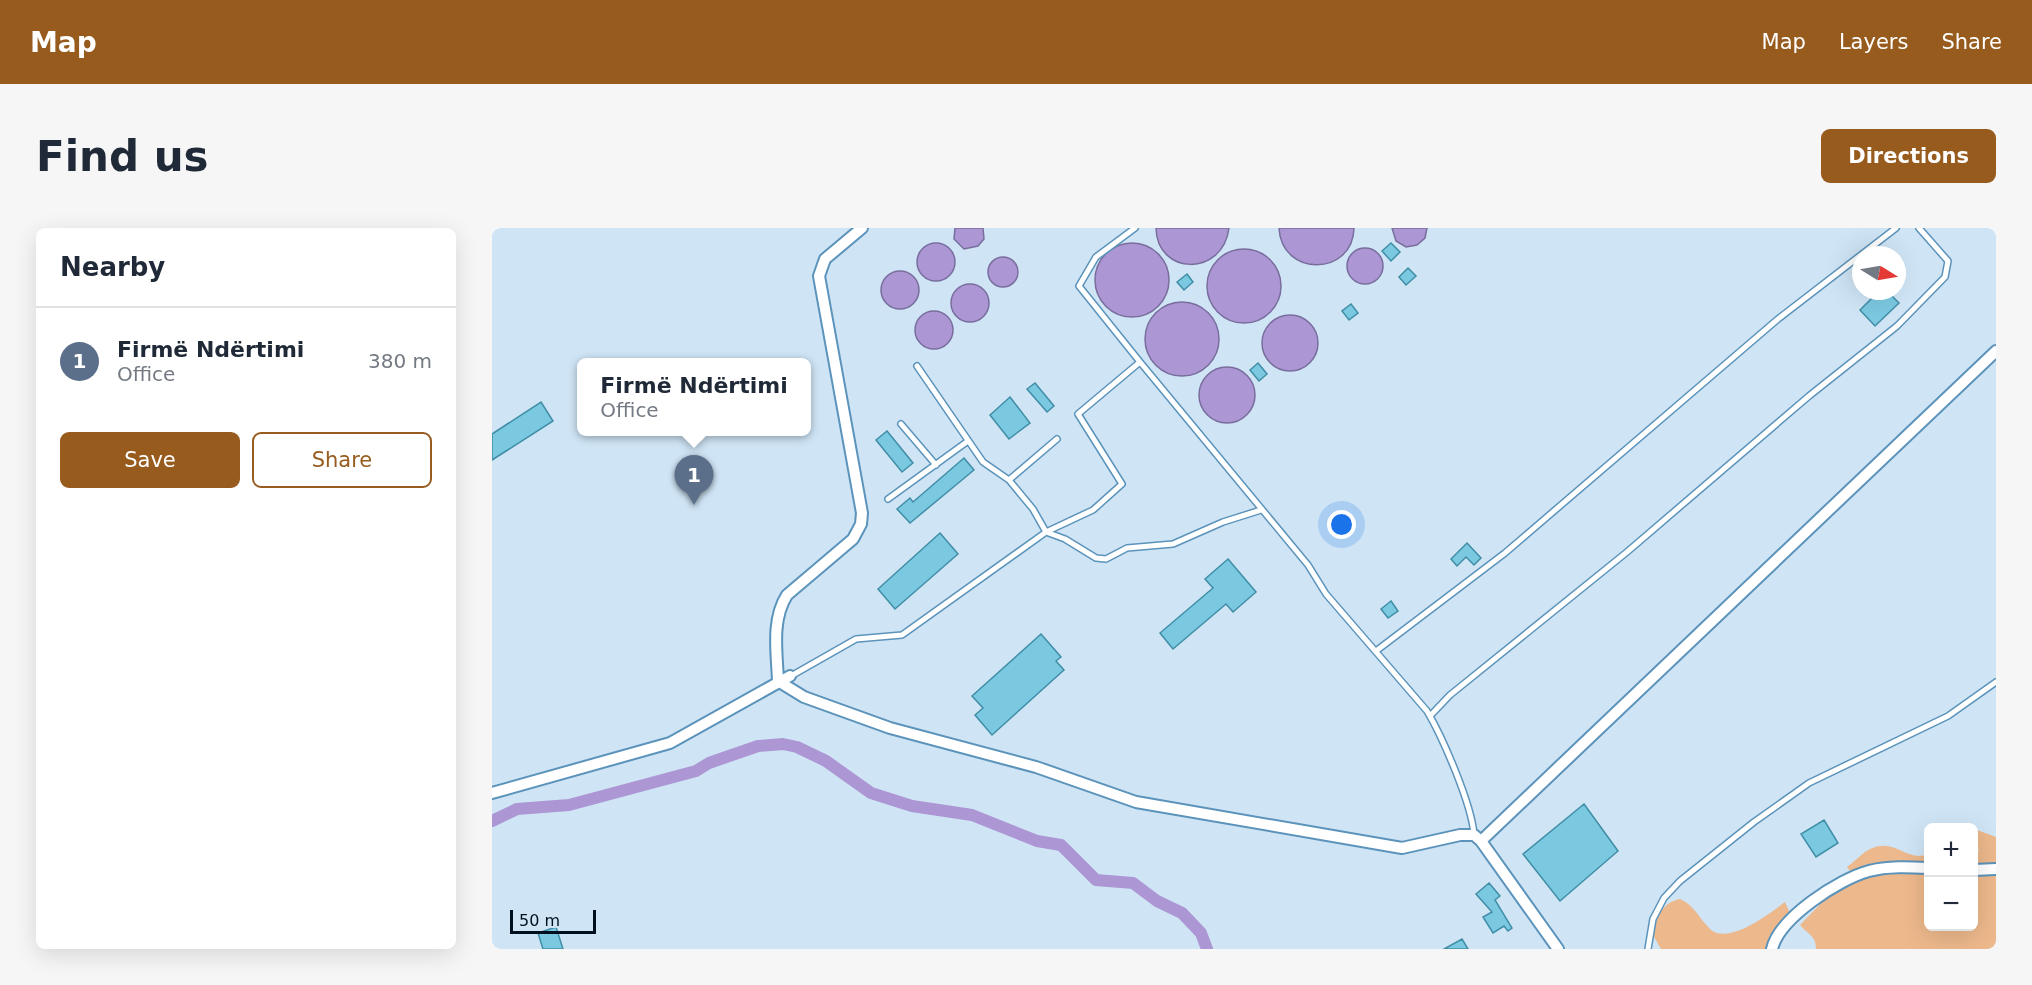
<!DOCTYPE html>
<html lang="en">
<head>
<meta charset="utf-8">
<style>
	:root { --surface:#fff; --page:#f6f6f7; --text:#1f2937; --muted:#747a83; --line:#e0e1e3; --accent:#975b1e }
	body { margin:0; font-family:"DejaVu Sans",sans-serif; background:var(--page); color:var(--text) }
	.controls { position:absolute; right:18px; bottom:18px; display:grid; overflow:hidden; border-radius:9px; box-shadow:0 6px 24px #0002 }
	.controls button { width:54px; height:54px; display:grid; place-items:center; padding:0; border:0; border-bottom:2px solid var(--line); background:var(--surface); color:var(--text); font:30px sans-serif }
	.compass { position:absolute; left:1360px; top:18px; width:54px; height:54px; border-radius:50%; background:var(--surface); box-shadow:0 6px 24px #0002; rotate:101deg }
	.scale { position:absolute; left:18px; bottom:15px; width:86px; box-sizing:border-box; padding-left:6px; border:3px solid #00101f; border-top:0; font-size:16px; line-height:21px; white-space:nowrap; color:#00101f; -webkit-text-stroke:4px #cfe5f6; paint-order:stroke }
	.you { position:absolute; left:850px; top:297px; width:21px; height:21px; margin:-15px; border:4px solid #fff; border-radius:50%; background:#1a73e8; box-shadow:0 0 0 9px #1a73e833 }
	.badge { display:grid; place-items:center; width:39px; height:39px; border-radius:50%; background:var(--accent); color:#fff; font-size:20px; font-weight:700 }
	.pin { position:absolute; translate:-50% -50px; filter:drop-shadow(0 2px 3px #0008) }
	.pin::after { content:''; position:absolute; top:32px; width:21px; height:18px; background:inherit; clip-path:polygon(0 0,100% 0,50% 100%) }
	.popup { position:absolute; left:85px; top:130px; width:234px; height:78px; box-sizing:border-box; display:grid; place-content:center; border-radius:9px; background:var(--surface); filter:drop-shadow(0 2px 4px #0005); font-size:20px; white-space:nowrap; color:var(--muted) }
	.popup b { font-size:22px; color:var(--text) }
	.popup::after { content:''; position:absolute; left:50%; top:100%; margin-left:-12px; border:12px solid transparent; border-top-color:var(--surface) }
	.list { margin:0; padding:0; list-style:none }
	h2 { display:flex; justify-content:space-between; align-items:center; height:78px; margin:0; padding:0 24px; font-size:26px }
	h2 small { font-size:20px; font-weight:400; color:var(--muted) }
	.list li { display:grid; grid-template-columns:39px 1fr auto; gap:18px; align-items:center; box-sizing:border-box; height:108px; padding:0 24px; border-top:2px solid var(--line) }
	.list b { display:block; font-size:22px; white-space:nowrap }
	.list p { margin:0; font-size:20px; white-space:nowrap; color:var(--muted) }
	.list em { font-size:20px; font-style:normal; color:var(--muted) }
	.actions { display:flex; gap:12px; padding:18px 24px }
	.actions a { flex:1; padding:14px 0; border:2px solid var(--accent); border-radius:9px; text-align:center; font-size:21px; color:var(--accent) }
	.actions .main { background:var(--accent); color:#fff }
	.map { position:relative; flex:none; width:1504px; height:721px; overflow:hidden; border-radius:9px }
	header { display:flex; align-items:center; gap:36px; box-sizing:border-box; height:84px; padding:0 30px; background:var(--accent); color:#fff }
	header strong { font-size:28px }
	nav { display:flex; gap:33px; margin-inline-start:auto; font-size:21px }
	.intro { display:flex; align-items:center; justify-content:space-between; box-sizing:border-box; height:144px; padding:0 36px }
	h1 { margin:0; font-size:42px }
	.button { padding:15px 27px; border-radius:9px; background:var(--accent); color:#fff; font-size:21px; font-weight:700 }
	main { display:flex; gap:36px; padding:0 36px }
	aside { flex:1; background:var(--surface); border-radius:9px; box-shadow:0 6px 24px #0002 }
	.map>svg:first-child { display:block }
	.green { fill:#edb88b }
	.water { fill:#ac96d3; stroke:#786e9d; stroke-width:1.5 }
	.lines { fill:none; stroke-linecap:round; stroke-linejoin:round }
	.canal { stroke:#ac96d3; stroke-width:12 }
	.building { fill:#7bc8e1; stroke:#408ea6; stroke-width:1.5 }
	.service-casing { stroke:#5b93bb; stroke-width:8 }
	.minor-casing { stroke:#5b93bb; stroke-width:14 }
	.service { stroke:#fff; stroke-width:5 }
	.minor { stroke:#fff; stroke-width:10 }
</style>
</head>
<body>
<header>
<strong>Map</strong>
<nav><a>Map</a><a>Layers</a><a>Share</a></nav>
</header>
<div class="intro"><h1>Find us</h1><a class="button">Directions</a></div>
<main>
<aside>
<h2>Nearby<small></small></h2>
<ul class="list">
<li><span class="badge" style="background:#5c6f8a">1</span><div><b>Firmë Ndërtimi</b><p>Office</p></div><em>380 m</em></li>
</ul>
<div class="actions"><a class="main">Save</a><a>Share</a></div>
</aside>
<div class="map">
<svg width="1504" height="721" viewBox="0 0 1504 721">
	<rect width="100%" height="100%" fill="#cfe5f6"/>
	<path class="green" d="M 1485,602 L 1504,609 L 1504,721 L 1324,721 C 1324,707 1315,706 1308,697 L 1338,666 L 1364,651 L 1355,639 C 1362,634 1370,625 1378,621 C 1403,609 1415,635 1436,626 L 1436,698 L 1482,698 L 1482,624 L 1487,623 L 1482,609 Z
		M 1188,671 C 1203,678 1207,690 1218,701 C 1236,718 1278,685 1293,674 L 1301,692 L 1276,721 L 1169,721 L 1161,707 C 1165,689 1169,675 1188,671 Z"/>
	<path class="water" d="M 463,0 L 491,0 L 492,11 L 486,18 L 472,21 L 462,11 Z
		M 664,0 L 737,0 C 731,49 665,48 664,0 Z
		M 787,0 L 862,0 C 861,49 789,49 787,0 Z
		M 900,0 L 935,0 L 933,10 L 925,17 L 914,19 L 904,13 Z
		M603 52a37 37 0 1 1 74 0a37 37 0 1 1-74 0Z
		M425 34a19 19 0 1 1 38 0a19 19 0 1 1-38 0Z
		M855 38a18 18 0 1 1 36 0a18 18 0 1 1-36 0Z
		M715 58a37 37 0 1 1 74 0a37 37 0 1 1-74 0Z
		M496 44a15 15 0 1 1 30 0a15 15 0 1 1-30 0Z
		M389 62a19 19 0 1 1 38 0a19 19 0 1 1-38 0Z
		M459 75a19 19 0 1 1 38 0a19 19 0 1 1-38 0Z
		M653 111a37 37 0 1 1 74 0a37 37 0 1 1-74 0Z
		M423 102a19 19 0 1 1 38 0a19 19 0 1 1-38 0Z
		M770 115a28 28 0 1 1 56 0a28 28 0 1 1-56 0Z
		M707 167a28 28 0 1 1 56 0a28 28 0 1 1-56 0Z"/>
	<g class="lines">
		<path class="canal" d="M 0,593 L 25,581 L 77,577 L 204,543 L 217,535 L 266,518 L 291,516 L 305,519 L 334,533 L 379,565 L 420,578 L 480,587 L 545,613 L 569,617 L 604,652 L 641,655 L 665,673 L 690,685 L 709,705 L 715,721"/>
	</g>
	<path class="building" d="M 899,15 L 908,24 L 899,33 L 890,23 Z
		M 916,40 L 924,48 L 914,57 L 907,49 Z
		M 695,46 L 701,54 L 692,62 L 685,54 Z
		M 1387,63 L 1395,63 L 1407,75 L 1383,98 L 1368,82 Z
		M 859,76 L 866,85 L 857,92 L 850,83 Z
		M 766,135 L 775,146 L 767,153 L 758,142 Z
		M 543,155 L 562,178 L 555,184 L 535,161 Z
		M 518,169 L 538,195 L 517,211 L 498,187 Z
		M 49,174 L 61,193 L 0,232 L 0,206 Z
		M 395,203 L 421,235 L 410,244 L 384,212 Z
		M 472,230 L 482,242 L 418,295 L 405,281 L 418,270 L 421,274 Z
		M 448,305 L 466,326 L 403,381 L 386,361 Z
		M 975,315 L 989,330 L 982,337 L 974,329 L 965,338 L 959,331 Z
		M 736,331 L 764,364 L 741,384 L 734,376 L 681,421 L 668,405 L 721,360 L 713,351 Z
		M 899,373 L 906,383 L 896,390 L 889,381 Z
		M 549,406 L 569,429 L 564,433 L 572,442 L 500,507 L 483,487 L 491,480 L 480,468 Z
		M 1092,576 L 1126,623 L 1068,673 L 1031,626 Z
		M 1332,592 L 1346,615 L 1324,629 L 1309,606 Z
		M 997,655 L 1008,668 L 1003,672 L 1020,700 L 1016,703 L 1012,698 L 1001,705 L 991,689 L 1000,684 L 984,666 Z
		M 64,699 L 71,721 L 51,721 L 46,705 Z
		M 970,711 L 976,721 L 952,721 Z"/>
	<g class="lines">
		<defs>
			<path id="service" d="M 648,134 L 816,337 L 834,366 L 935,483 C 951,510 980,577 982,607
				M 425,138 L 491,234 L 517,252 L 541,281 L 554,304 L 573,311 L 604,330 L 614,331 L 635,320 L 681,316 L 731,294 L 769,282
				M 409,196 L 444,237
				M 517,252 L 565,211
				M 396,271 L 476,213
				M 884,423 L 1013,325 L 1286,91 L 1404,0
				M 299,448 L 364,411 L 410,407 L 554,304 L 601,282 L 630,256 L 586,186 L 648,134 L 587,58 L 604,29 L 643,0
				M 938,488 L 958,467 L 1135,324 L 1317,168 L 1405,98 L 1453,49 L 1456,33 L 1427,0
				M 1156,721 L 1161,691 L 1172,670 L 1188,653 L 1262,594 L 1317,555 L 1456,488 L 1504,454"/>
			<path id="minor" d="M 370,0 L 333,31 L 327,48 L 370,285 L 369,296 L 361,311 L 295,367 C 279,392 285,425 286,453 L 312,469 L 398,500 L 544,539 L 644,574 L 910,620 L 968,607 L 982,607 L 989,613 L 1066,721
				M 0,565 L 178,515 L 298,448
				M 989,613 L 1504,123
				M 1482,642 L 1504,641
				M 1280,721 C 1287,690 1347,651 1377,643 C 1396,638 1417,639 1436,640"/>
		</defs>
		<use href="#service" class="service-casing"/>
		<use href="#minor" class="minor-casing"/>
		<use href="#service" class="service"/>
		<use href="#minor" class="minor"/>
	</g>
</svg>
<div class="controls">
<button>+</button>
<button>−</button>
</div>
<svg class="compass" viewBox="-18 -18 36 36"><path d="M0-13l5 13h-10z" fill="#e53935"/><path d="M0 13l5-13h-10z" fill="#747a83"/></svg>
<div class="scale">50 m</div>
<div class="you"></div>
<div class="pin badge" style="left:202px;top:277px;background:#5c6f8a">1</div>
<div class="popup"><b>Firmë Ndërtimi</b>Office</div>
</div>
</main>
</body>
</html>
